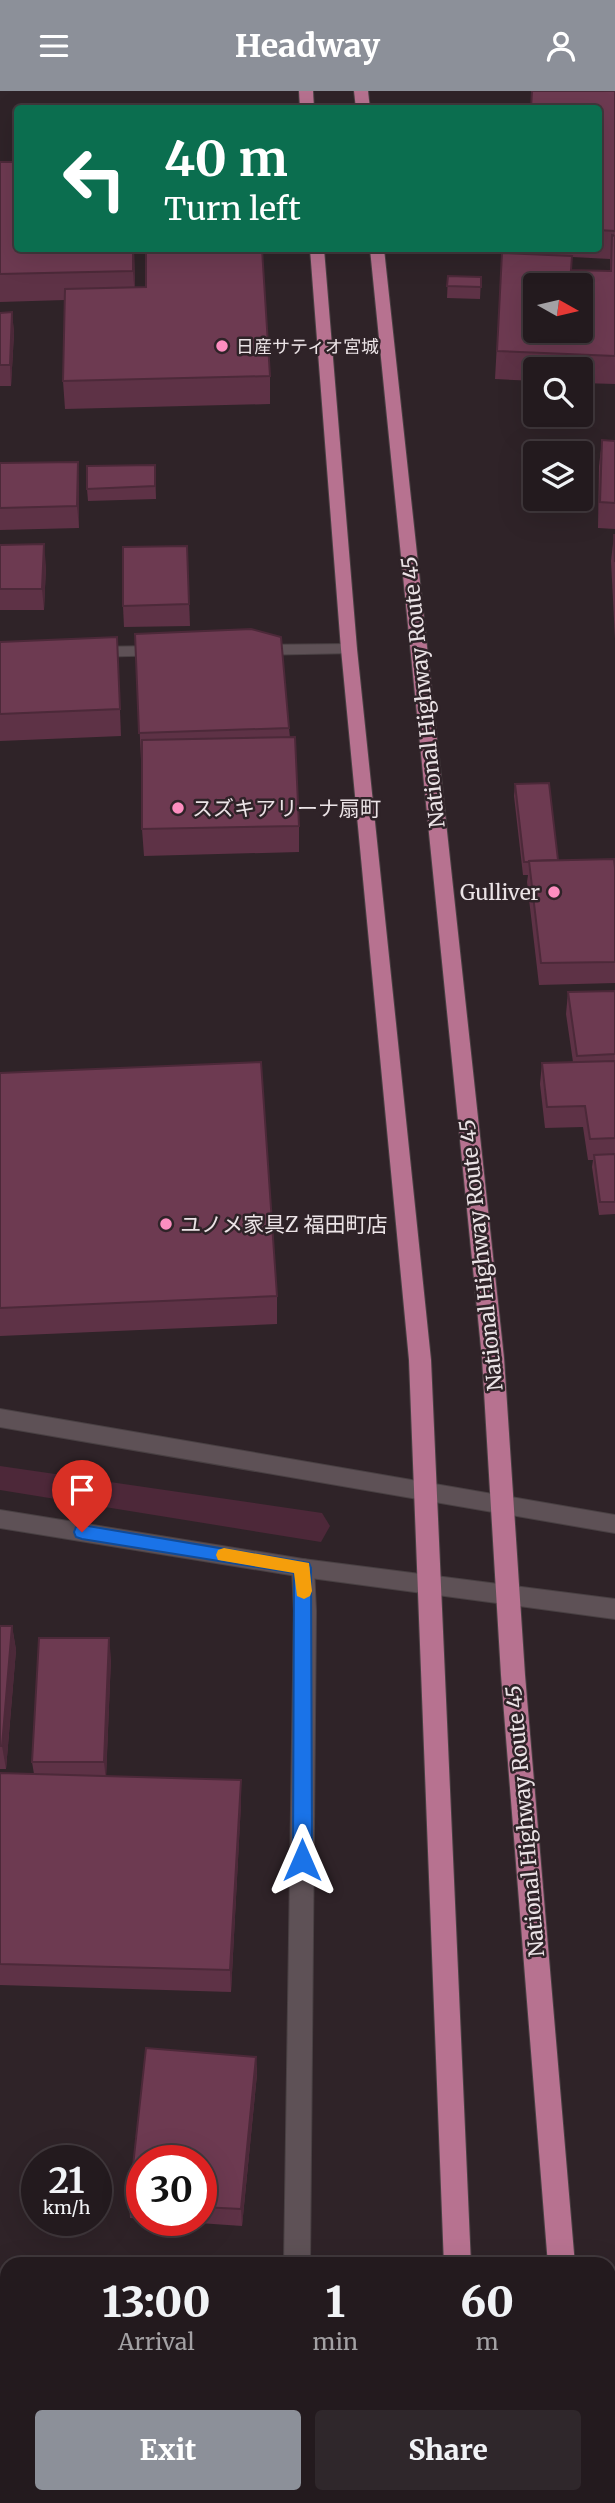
<!DOCTYPE html>
<html lang="en">
<head>
<meta charset="utf-8">
<style>
	body { margin:0; font-family:Merriweather,"Noto Sans JP",serif; background:#2f272b; color:#f1f3f6; height:100vh; display:flex; flex-direction:column; font-size:26px; white-space:nowrap }
	* { box-sizing:border-box; margin:0 }
	p { font-size:23px; color:#a3a1a4 }
	.icon { flex:none; width:38px; height:38px; fill:none; stroke:currentColor; stroke-width:2; stroke-linecap:round; stroke-linejoin:round }
	.map { position:relative; flex:1; overflow:hidden }
	.panel { position:absolute; left:0px; top:2166px; width:616px; height:247px; display:flex; flex-direction:column; background:#231a1e; border-radius:21px 21px 0 0; box-shadow:0 7px 28px #0002,0 0 0 2px #40383c }
	.panel>* { flex:none }
	.guide { position:absolute; left:14px; top:14px; width:588px; height:147px; border-radius:7px; box-shadow:0 7px 28px #0002,0 0 0 2px #40383c; background:#0b6e4f; color:#fff; overflow:hidden }
	.needle { width:46px; rotate:98deg }
	.buttons { position:absolute; left:523px; top:182px; display:grid; gap:14px }
	.buttons a { display:grid; place-items:center; width:70px; height:70px; border-radius:7px; background:#231a1e; box-shadow:0 7px 28px #0002,0 0 0 2px #40383c; font-size:35px }
	.speed { position:absolute; left:21px; top:2054px; display:flex; gap:14px; font-size:35px; font-weight:700; text-align:center }
	.speed>* { display:grid; place-content:center; width:91px; height:91px; border-radius:50%; background:#231a1e; box-shadow:0 7px 28px #0002,0 0 0 2px #40383c; line-height:1 }
	.speed small { font-size:18px; font-weight:400 }
	.speed .limit { border:10px solid #d22; background:#fff; color:#111 }
	.pin { position:absolute; display:grid; place-items:center; width:60px; height:60px; color:#fff; margin:-72px -30px; border-radius:50% 50% 50% 0; rotate:-45deg; box-shadow:0 0 7px #0007 }
	.pin .icon { rotate:45deg }
	.me { position:absolute; width:77px; margin:-38px; rotate:0deg; stroke-linejoin:round; filter:drop-shadow(0 0 5px #0008) }
	.turn { display:flex; align-items:center; gap:24px; height:147px; padding:0 35px; font-size:32px }
	.turn .icon { width:91px; height:91px; stroke-width:2.5 }
	.turn b { display:block; font-size:49px; line-height:60px }
	.eta { display:flex; justify-content:space-evenly; align-items:center; height:119px; text-align:center }
	.eta b { font-size:42px; font-weight:800; line-height:49px }
	.button { display:flex; gap:14px; margin-top:auto; padding:14px 35px }
	.button a { flex:1; height:80px; border-radius:7px; background:#8c9099; color:#fff; font-size:28px; font-weight:800; line-height:80px; text-align:center }
	.button a+a { background:#2f272b; color:#f1f3f6 }
	header { display:flex; justify-content:space-between; align-items:center; height:91px; padding:0 35px; background:#8c9099; color:#fff; font-size:32px; font-weight:800 }
	.map>svg:first-child { display:block }
	.green { fill:#4d2839 }
	.lines { fill:none; stroke-linecap:round; stroke-linejoin:round }
	.minor-casing { stroke:#494043; stroke-width:2 }
	.tertiary-casing { stroke:#494043; stroke-width:2 }
	.trunk-casing { stroke:#494043; stroke-width:2 }
	.minor { fill:#5e5156; fill-rule:evenodd }
	.tertiary { fill:#5e5156; fill-rule:evenodd }
	.trunk { fill:#b77290; fill-rule:evenodd }
	.wall { fill:#5e3246; fill-rule:evenodd }
	.shaded-wall { fill:#4c2939 }
	.building { fill:#6d3a51; stroke:#4c2939; stroke-width:2; fill-rule:evenodd }
	.route { fill:#1a73e8; stroke:#114b97; stroke-width:2 }
	.slow { fill:#f59e0b }
	.poi-dot { fill:#fd8ec0; stroke:#2f2328; stroke-width:2.5 }
	.labels { text-anchor:middle; dominant-baseline:central; stroke-width:5; stroke-linejoin:round; paint-order:stroke }
	.far-poi-label { font-size:18px; fill:#ebe3e6; stroke:#2f2328; text-anchor:start }
	.street-label { font-size:21px; fill:#ebe3e6; stroke:#2f2328 }
	.poi-label { font-size:21px; fill:#ebe3e6; stroke:#2f2328; text-anchor:start }
</style>
</head>
<body>
<header><svg class="icon" aria-label="menu" viewBox="0 0 24 24"><path d="M4 6h16M4 12h16M4 18h16"/></svg>Headway<svg class="icon" aria-label="person" viewBox="0 0 24 24"><circle cx="12" cy="8" r="4"/><path d="M4 21q1-7 8-7t8 7"/></svg></header>
<div class="map">
<svg width="615" height="2412" viewBox="0 0 615 2412">
	<rect width="100%" height="100%" fill="#2f2328"/>
	<polygon class="green" points="0,1375 322,1422 330,1435 321,1451 0,1399"/>
	<g class="lines">
		<g class="minor-casing">
			<g id="minor">
				<polygon points="349,553 355,554 357,558 355,562 254,564 245,559 254,554"/>
				<polygon points="162,555 171,560 168,564 90,566 81,561 90,556"/>
				<polygon points="303,1468 311,1470 314,1477 316,1520 310,2174 284,2174 294,1520 292,1477 295,1470"/>
				<rect x="279" y="2406" width="28" height="6"/>
			</g>
		</g>
		<g class="tertiary-casing">
			<g id="tertiary">
				<polygon points="0,1318 615,1424 615,1442 0,1336"/>
				<polygon points="0,1419 303,1468 615,1508 615,1528 303,1486 0,1437"/>
			</g>
		</g>
		<g class="trunk-casing">
			<g id="trunk">
				<polygon points="299,0 313,0 314,18 300,18"/>
				<polygon points="354,0 368,0 370,18 356,18"/>
				<polygon points="310,158 324,158 357,558 431,1269 471,2174 444,2174 409,1269 341,558"/>
				<polygon points="370,158 384,158 504,1267 525,1584 575,2174 548,2174 501,1584 482,1267"/>
				<polygon points="466,2406 494,2406 495,2412 467,2412"/>
				<polygon points="575,2406 603,2406 604,2412 576,2412"/>
			</g>
		</g>
		<use href="#minor" class="minor"/>
		<use href="#tertiary" class="tertiary"/>
		<use href="#trunk" class="trunk"/>
	</g>
	<g class="wall">
		<path d="M 615,0 L 615,293 L 581,292 L 581,278 L 536,278 L 536,290 L 495,288 L 502,162 L 520,163 L 521,158 L 598,158 L 598,18 ZM 572,166 L 610,168 L 610,180 L 571,179 Z"/>
		<polygon points="0,71 134,158 135,196 270,285 270,313 65,318 63,290 65,209 0,211"/>
		<polygon points="448,185 481,186 480,208 447,207"/>
		<polygon points="12,221 14,242 11,295 0,295 0,222"/>
		<polygon points="602,349 615,350 615,438 598,437 599,375"/>
		<polygon points="0,372 79,392 79,437 0,439"/>
		<polygon points="155,374 156,408 88,410 87,398"/>
		<polygon points="614,444 615,444 615,548 611,470"/>
		<polygon points="0,454 46,475 44,519 0,519"/>
		<polygon points="187,455 190,535 124,536 123,515"/>
		<polygon points="135,543 289,637 299,735 299,761 144,765 142,738 142,669 141,669"/>
		<polygon points="117,546 121,645 0,650 0,551"/>
		<polygon points="515,693 558,769 615,777 615,892 539,894 527,791 528,784 523,784 514,705"/>
		<polygon points="615,900 615,1123 599,1124 592,1076 593,1069 588,1069 583,1036 545,1037 540,993 542,972 573,971 566,923 568,901"/>
		<polygon points="0,982 277,1205 277,1233 0,1245"/>
		<polygon points="0,1535 12,1535 16,1559 6,1678 0,1678"/>
		<polygon points="111,1567 106,1685 241,1689 241,1712 231,1901 0,1894 0,1682 34,1683 32,1671"/>
		<polygon points="146,1957 256,1966 257,1983 242,2135 170,2130 201,2130 201,2070 142,2070 142,2128 130,2127 129,2111"/>
		<polygon points="7,2245 7,2386 0,2386 0,2246"/>
	</g>
	<g class="shaded-wall">
		<polygon points="133,158 134,158 135,208 133,180"/>
		<polygon points="12,221 14,242 11,295 10,274"/>
		<polygon points="78,371 79,392 79,437 77,415"/>
		<polygon points="44,453 46,475 44,519 42,498"/>
		<polygon points="12,1535 16,1559 6,1678 2,1655"/>
		<polygon points="109,1547 111,1567 106,1690 104,1671"/>
		<polygon points="241,1689 241,1712 231,1901 230,1879"/>
		<polygon points="256,1966 257,1983 242,2135 241,2118"/>
	</g>
	<g class="building">
		<polygon points="532,0 615,0 615,140 598,139 598,18 531,18"/>
		<polygon points="0,71 18,71 18,158 133,158 133,180 0,183"/>
		<path d="M 612,144 L 615,145 L 615,265 L 497,260 L 502,162 L 572,165 L 571,179 L 611,180 ZM 536,194 L 581,194 L 581,240 L 536,240 Z"/>
		<polygon points="146,158 262,158 270,285 63,290 65,198 146,196"/>
		<polygon points="448,185 481,186 481,196 447,195"/>
		<polygon points="12,221 10,274 0,274 0,222"/>
		<polygon points="602,349 615,350 615,412 600,411"/>
		<polygon points="78,371 77,415 0,417 0,372"/>
		<polygon points="155,374 155,395 87,398 87,375"/>
		<polygon points="614,444 615,444 615,471"/>
		<polygon points="44,453 42,498 0,498 0,454"/>
		<polygon points="187,455 189,513 123,515 123,456"/>
		<polygon points="251,538 281,546 289,637 139,642 135,543"/>
		<polygon points="117,546 120,618 0,623 0,551"/>
		<polygon points="295,646 299,735 142,738 142,649"/>
		<polygon points="549,692 558,769 529,770 529,771 524,771 515,693"/>
		<polygon points="614,768 615,777 615,871 541,872 529,770"/>
		<polygon points="615,900 615,963 577,965 568,901"/>
		<polygon points="615,970 615,1047 590,1048 585,1015 547,1016 542,972"/>
		<polygon points="261,971 277,1205 0,1217 0,982"/>
		<polygon points="615,1063 615,1111 600,1111 594,1064"/>
		<polygon points="0,1535 12,1535 2,1655 0,1655"/>
		<polygon points="39,1547 109,1547 104,1671 32,1671"/>
		<polygon points="0,1682 241,1689 230,1879 0,1873"/>
		<polygon points="146,1957 256,1966 241,2118 201,2116 201,2070 142,2070 142,2112 129,2111"/>
		<polygon points="7,2245 7,2368 0,2368 0,2246"/>
	</g>
	<polygon class="route" points="82,1434 309,1472 311,1477 312,1769 309,1774 302,1777 296,1774 293,1769 294,1482 82,1448 76,1446 74,1441 76,1436"/>
	<polygon class="slow" points="224,1457 309,1472 312,1500 310,1505 304,1508 297,1505 294,1482 218,1469 216,1464 218,1459"/>
	<g class="poi-dot">
		<circle cx="222" cy="255" r="7"/>
		<circle cx="178" cy="717" r="7"/>
		<circle cx="554" cy="801" r="7"/>
		<circle cx="166" cy="1133" r="7"/>
	</g>
	<g class="labels">
		<g class="far-poi-label">
			<text x="236" y="255">日産サティオ宮城</text>
		</g>
		<g class="street-label">
			<text transform="translate(423 601) rotate(-96)">National Highway Route 45</text>
			<text transform="translate(481 1164) rotate(-96)">National Highway Route 45</text>
			<text transform="translate(525 1730) rotate(-95)">National Highway Route 45</text>
		</g>
		<g class="poi-label">
			<text x="192" y="717">スズキアリーナ扇町</text>
			<text x="540" y="801" text-anchor="end">Gulliver</text>
			<text x="180" y="1133">ユノメ家具Z 福田町店</text>
		</g>
	</g>
</svg>
<div class="buttons">
<a><svg class="needle" viewBox="-14 -14 28 28"><path d="M0-13l5 13h-10z" fill="#e53935"/><path d="M0 13l5-13h-10z" fill="#a3a1a4"/></svg></a>
<a><svg class="icon" aria-label="search" viewBox="0 0 24 24"><circle cx="10" cy="10" r="6"/><path d="M15 15l6 6"/></svg></a>
<a><svg class="icon" aria-label="layers" viewBox="0 0 24 24"><path d="M12 4l9 5-9 5-9-5zM3 14l9 5 9-5"/></svg></a>
</div>
<div class="speed"><div>21<small>km/h</small></div><div class="limit">30</div></div>
<div class="pin" style="left:82px;top:1441px;background:#d93025"><svg class="icon" aria-label="arrive" viewBox="0 0 24 24"><path d="M6 21V4h12l-3 4 3 4H6"/></svg></div>
<svg class="me" style="left:302px;top:1769px" viewBox="-20 -20 40 40"><path d="M0-17L14 15 0 8-14 15z" fill="#1a73e8" stroke="#fff" stroke-width="4"/></svg>
<div class="guide">
<div class="turn"><svg class="icon" aria-label="left" viewBox="0 0 24 24"><path d="M17 20v-9H6M10 6l-5 5 5 5"/></svg><div><b>40 m</b>Turn left</div></div>
</div>
<section class="panel">
<div class="eta">
<div><b>13:00</b><p>Arrival</p></div>
<div><b>1</b><p>min</p></div>
<div><b>60</b><p>m</p></div>
</div>
<div class="button"><a>Exit</a><a>Share</a></div>
</section>
</div>
</body>
</html>
